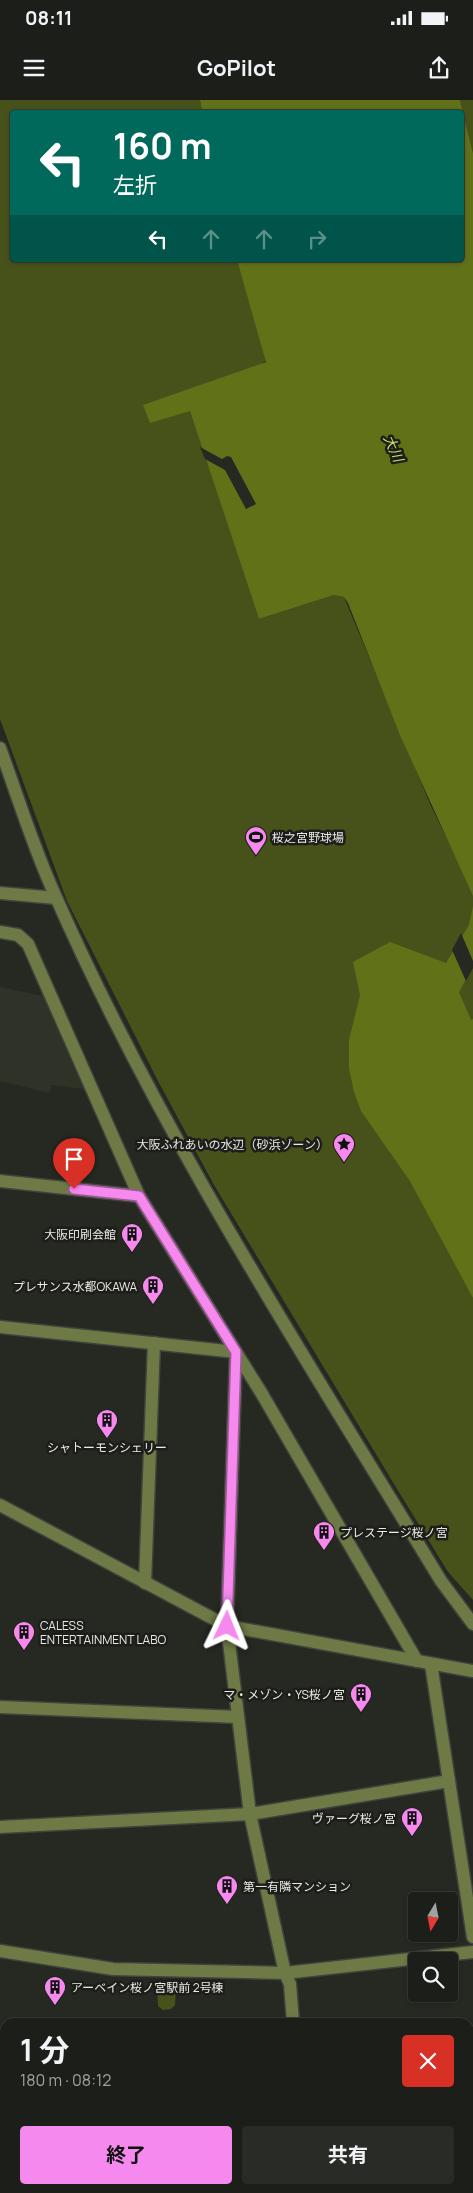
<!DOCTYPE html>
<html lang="ja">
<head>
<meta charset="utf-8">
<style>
	body { margin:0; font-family:Manrope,"Noto Sans JP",sans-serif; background:#292b27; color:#f1f3f6; height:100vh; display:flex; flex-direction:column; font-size:19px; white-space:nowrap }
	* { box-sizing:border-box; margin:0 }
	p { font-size:16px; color:#a0a2a2 }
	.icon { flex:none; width:28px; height:28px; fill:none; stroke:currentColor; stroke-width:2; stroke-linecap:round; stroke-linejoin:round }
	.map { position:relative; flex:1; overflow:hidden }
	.details { position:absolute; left:0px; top:1918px; width:474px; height:176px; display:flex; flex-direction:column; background:#1c1e1a; border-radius:15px 15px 0 0; box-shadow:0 1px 4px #0004,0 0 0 1px #3a3c39 }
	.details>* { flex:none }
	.top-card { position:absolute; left:10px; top:10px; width:454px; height:152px; border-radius:5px; box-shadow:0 1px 4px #0004,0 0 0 1px #3a3c39; background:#00695c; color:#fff; overflow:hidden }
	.needle { width:32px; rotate:190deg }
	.controls { position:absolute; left:408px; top:1792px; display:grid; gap:10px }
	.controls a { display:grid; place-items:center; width:50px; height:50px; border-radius:5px; background:#1c1e1a; box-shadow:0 1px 4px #0004,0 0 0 1px #3a3c39; font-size:25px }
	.pin { position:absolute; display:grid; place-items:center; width:42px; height:42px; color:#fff; margin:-51px -21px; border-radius:50% 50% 50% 0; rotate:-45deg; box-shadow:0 0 5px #0007 }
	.pin .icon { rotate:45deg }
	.me { position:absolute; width:55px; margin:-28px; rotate:2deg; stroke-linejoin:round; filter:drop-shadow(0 0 4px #0008) }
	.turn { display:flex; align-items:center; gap:18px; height:105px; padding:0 20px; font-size:22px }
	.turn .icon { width:65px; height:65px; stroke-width:2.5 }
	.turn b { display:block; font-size:35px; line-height:42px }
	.lanes { display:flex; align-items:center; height:48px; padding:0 20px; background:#0003; justify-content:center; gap:25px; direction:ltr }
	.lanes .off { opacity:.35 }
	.round { display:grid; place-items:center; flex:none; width:52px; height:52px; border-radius:5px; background:#292b27 }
	.summary { display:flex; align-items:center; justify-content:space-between; height:85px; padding:0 20px }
	h1 { font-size:30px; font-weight:700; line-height:38px }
	.action { display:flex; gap:10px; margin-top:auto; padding:10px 20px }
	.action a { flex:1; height:58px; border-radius:5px; background:#f589ee; color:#111; font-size:20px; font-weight:700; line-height:58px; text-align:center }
	.action a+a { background:#292b27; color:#f1f3f6 }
	.status { display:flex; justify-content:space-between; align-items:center; height:35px; padding:0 25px; background:#1c1e1a; direction:ltr }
	.status svg { height:14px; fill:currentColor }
	header { display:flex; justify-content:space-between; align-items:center; height:65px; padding:0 20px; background:#1c1e1a; font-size:22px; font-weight:700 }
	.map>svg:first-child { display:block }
	.built { fill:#2f3226 }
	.green { fill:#47521b }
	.water { fill:#617118 }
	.pier { fill:#262822 }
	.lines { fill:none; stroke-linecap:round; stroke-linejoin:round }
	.minor-casing { stroke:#41433d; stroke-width:15 }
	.minor { stroke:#6e7a45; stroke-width:12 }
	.rail { stroke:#a1a29d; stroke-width:4 }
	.route-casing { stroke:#9f599b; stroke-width:12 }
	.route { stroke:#f589ee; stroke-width:9 }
	.labels { text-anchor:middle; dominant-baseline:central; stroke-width:5; stroke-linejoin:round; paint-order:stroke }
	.poi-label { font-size:12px; fill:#e9eae6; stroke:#1d1e19; text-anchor:start }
	.water-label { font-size:14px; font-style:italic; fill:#c6de6d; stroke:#1d1e19 }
</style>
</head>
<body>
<div class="status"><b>08:11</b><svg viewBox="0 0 49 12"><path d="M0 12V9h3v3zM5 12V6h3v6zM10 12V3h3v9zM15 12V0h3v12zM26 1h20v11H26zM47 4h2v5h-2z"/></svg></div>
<header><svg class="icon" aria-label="menu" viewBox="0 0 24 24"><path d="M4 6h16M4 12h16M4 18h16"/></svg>GoPilot<svg class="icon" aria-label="share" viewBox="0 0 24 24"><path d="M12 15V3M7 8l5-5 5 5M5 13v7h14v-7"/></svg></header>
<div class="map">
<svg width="473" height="2093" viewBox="0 0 473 2093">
	<rect width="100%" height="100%" fill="#262822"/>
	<g class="built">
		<polygon points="0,887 43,896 84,989 51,985 50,993 0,981"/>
		<polygon points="473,1926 473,1988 469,1989 469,1927"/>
	</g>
	<g class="green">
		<polygon points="0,0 200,0 202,12 12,12 12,160 237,160 267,260 190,310 259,519 334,495 344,497 431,706 473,792 473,1500 448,1472 397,1389 214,1085 158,981 67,801 0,619"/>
		<polygon points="460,0 473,0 473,53"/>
		<polygon points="157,1886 176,1886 175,1905 171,1909 163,1910 158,1906"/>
	</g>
	<g class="water">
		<polygon points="200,0 460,0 473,53 473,796 400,635 348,503 344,497 334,495 259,519 190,311 150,323 143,305 266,262 237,160 461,160 461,12 202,12"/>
		<polygon points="473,806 473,866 459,892 471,920 473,919 473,1198 410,1081 361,1011 354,992 349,968 349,940 360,895 353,862 390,842 446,863 469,825"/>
	</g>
	<g class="pier">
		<polygon points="200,347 222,359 227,356 231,357 256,404 246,409 225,370 205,359"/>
		<polygon points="461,833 473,861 473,868 466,881 452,850"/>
	</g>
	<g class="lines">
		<g class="minor-casing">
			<g id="minor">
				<path d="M 0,648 C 18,697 33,747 55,795 C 161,1036 305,1257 441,1481 L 473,1524"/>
				<polyline points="0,793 56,798"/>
				<polyline points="0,832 18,835 28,844 139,1096 262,1294 417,1561"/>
				<polyline points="0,1081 139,1096"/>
				<polyline points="0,1227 236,1252 227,1526 250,1714 285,1873 290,1884 293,1922"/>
				<polyline points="0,1405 227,1526 473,1571"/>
				<polyline points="145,1483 154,1243"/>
				<polyline points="431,1564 473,1837"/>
				<polyline points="0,1607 238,1617"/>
				<polyline points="0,1727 250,1714 449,1681"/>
				<polyline points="0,1851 113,1869 285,1873 473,1852"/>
				<polyline points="469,1999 473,1998"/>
				<polyline points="0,2000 5,2002"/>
				<polyline points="0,2078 5,2078"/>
				<polyline points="388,2089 388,2093"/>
				<polyline points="70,2093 70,2089"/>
			</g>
		</g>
		<use href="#minor" class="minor"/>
		<g class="rail">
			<polyline points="469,1960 473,1959"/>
			<polyline points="0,1961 5,1962"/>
			<polyline points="469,1971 473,1970"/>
			<polyline points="0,1972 5,1973"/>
		</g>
	</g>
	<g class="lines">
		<g class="route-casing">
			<polyline id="route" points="74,1089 139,1096 236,1252 227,1526"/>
		</g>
		<use href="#route" class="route"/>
	</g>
	<defs>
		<g id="stadium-pin" transform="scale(1.125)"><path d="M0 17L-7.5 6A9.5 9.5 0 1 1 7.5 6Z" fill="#f589ee" stroke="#1d1e19"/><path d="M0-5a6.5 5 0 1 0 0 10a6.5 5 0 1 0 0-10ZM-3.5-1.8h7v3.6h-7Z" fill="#111"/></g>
		<g id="sight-pin" transform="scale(1.125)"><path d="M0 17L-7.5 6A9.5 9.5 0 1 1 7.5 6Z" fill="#f589ee" stroke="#1d1e19"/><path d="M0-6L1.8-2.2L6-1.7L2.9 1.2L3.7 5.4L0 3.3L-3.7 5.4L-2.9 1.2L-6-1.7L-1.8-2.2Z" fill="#111"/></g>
		<g id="building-pin" transform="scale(1.125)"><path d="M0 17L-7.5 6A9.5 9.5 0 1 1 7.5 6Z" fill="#f589ee" stroke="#1d1e19"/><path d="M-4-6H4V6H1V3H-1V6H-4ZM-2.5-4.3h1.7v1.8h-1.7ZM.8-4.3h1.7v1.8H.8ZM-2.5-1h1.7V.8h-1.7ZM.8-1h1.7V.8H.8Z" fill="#111"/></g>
	</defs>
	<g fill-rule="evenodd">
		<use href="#stadium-pin" x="256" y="737"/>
		<use href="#sight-pin" x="344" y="1044"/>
		<use href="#building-pin" x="132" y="1134"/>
		<use href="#building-pin" x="153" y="1186"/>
		<use href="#building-pin" x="107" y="1320"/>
		<use href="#building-pin" x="324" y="1432"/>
		<use href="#building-pin" x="24" y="1532"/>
		<use href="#building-pin" x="361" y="1594"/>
		<use href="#building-pin" x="412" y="1718"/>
		<use href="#building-pin" x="227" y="1786"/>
		<use href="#building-pin" x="55" y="1887"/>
	</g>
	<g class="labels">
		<g class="poi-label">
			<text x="272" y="737">桜之宮野球場</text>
			<text x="328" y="1044" text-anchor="end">大阪ふれあいの水辺（砂浜ゾーン）</text>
			<text x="116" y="1134" text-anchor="end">大阪印刷会館</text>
			<text x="137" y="1186" text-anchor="end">プレサンス水都OKAWA</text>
			<text x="107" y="1347" text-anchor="middle">シャトーモンシェリー</text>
			<text x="340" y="1432">プレステージ桜ノ宮</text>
			<text x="40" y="1525">CALESS<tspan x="40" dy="14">ENTERTAINMENT LABO</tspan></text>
			<text x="345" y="1594" text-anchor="end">マ・メゾン・YS桜ノ宮</text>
			<text x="396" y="1718" text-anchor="end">ヴァーグ桜ノ宮</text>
			<text x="243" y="1786">第一有隣マンション</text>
			<text x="71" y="1887">アーベイン桜ノ宮駅前 2号棟</text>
		</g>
		<g class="water-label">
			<text transform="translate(394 348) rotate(66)">大川</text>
		</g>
	</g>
</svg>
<div class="controls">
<a><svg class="needle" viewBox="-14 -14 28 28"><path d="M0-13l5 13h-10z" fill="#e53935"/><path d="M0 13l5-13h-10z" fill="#a0a2a2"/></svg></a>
<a><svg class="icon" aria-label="search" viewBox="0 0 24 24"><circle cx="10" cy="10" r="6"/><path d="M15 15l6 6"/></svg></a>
</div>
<div class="pin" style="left:74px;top:1089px;background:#d93025"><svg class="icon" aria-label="arrive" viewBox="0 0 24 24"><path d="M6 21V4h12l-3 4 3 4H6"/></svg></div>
<svg class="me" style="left:227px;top:1526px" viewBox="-20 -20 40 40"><path d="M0-17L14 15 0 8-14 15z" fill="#f589ee" stroke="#fff" stroke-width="4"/></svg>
<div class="top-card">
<div class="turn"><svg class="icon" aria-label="left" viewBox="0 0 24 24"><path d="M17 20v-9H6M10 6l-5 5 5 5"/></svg><div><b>160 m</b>左折</div></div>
<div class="lanes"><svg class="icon" aria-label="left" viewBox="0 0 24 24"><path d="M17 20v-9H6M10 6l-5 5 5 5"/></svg><svg class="icon off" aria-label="ahead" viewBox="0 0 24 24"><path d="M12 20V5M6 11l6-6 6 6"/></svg><svg class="icon off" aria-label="ahead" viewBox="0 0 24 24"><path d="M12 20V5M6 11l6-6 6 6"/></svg><svg class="icon off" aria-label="right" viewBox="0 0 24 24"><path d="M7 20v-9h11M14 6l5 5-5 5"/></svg></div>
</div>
<section class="details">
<div class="summary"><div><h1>1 分</h1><p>180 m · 08:12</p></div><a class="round" style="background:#d93025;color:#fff"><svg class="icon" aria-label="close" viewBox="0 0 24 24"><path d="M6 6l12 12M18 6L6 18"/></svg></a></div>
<div class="action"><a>終了</a><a>共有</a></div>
</section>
</div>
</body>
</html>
